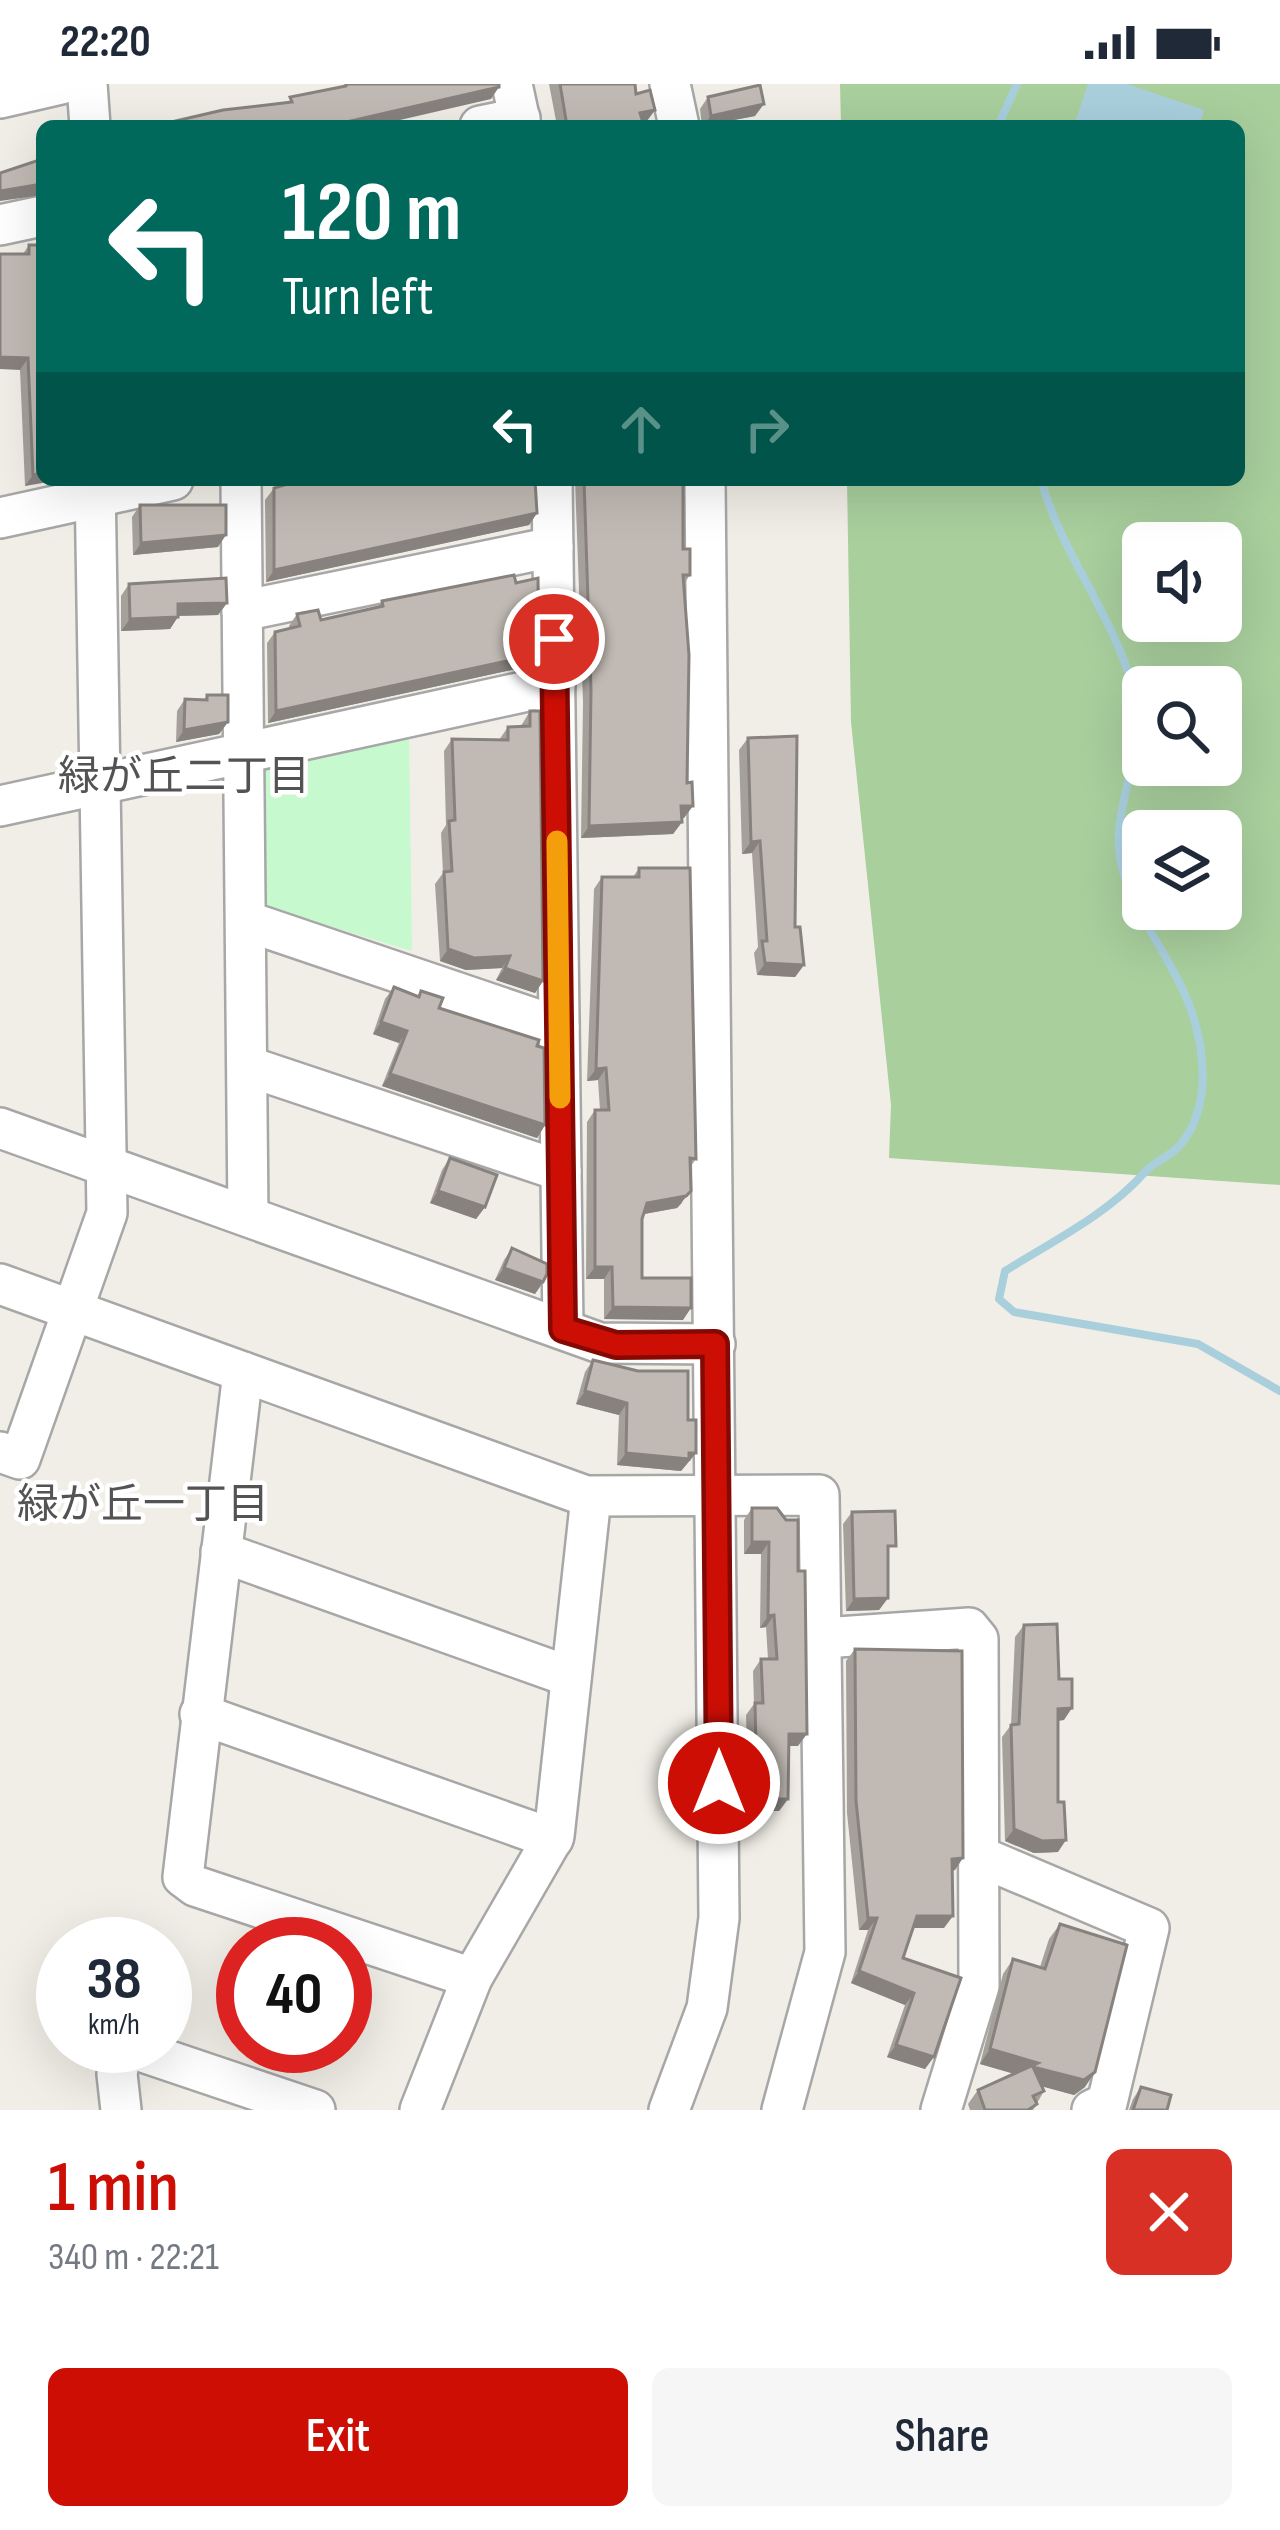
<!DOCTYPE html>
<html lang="en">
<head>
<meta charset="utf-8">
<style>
	body { margin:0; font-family:"Sofia Sans Condensed","Noto Sans JP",sans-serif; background:#f6f6f7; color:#1f2937; height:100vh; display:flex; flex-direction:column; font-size:45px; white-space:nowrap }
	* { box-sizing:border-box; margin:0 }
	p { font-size:39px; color:#747a83 }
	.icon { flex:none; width:66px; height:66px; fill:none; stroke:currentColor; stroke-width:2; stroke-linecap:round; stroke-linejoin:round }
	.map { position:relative; height:2026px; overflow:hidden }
	.drawer { display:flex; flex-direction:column; background:#fff; flex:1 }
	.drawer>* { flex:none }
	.banner { position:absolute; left:36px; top:36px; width:1209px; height:366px; border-radius:18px; box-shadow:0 12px 48px #0002; background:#00695c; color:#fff; overflow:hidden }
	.fabs { position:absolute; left:1122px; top:438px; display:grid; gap:24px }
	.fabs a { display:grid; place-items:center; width:120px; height:120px; border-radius:18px; background:#fff; box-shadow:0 12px 48px #0002; font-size:60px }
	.speed { position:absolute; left:36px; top:1833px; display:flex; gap:24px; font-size:60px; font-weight:700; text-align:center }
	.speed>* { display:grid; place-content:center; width:156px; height:156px; border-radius:50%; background:#fff; box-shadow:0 12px 48px #0002; line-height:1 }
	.speed small { font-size:30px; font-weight:400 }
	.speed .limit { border:18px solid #d22; background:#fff; color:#111 }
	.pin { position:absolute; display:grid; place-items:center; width:102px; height:102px; color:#fff; margin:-51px; border:6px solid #fff; border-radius:50%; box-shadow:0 3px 12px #0007 }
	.me { position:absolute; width:132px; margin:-66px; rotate:0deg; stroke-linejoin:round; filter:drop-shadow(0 0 9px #0008) }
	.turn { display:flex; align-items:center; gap:42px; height:252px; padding:0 48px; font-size:54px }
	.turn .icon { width:156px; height:156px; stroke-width:2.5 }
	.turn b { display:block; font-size:84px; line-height:102px }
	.lanes { display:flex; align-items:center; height:114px; padding:0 48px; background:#0003; justify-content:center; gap:60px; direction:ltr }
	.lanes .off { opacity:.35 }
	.round { display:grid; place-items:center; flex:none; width:126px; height:126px; border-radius:18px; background:#f6f6f7 }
	.headline { display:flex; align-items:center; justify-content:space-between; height:204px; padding:0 48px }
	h1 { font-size:72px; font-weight:600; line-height:90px; color:#cc0e05 }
	.button { display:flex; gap:24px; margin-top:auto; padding:24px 48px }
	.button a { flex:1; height:138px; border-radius:18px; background:#cc0e05; color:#fff; font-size:48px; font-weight:600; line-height:138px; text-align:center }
	.button a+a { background:#f6f6f7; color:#1f2937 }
	.status { display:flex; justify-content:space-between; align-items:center; height:84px; padding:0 60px; background:#fff; direction:ltr }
	.status svg { height:33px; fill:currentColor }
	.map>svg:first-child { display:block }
	.forest { fill:#a9cf9d; fill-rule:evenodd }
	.park { fill:#c6f9cd }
	.water { fill:#a9cfdd }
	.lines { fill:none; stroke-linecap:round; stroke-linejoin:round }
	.stream { stroke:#a9cfdd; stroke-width:8 }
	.minor-casing { stroke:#a7a7a7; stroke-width:44 }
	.minor { stroke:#fff; stroke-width:39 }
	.wall { fill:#a6a09b }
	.shaded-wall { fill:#87827e }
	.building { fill:#c1bab4; stroke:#87827e; stroke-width:3 }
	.route-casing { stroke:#850903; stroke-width:30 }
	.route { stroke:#cc0e05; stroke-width:21 }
	.slow { stroke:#f59e0b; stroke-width:21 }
	.labels { text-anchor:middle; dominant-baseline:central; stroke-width:9; stroke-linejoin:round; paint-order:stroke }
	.neighbourhood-label { font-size:42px; fill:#535353; stroke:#fff }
</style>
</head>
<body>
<div class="status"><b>22:20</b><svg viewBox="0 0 49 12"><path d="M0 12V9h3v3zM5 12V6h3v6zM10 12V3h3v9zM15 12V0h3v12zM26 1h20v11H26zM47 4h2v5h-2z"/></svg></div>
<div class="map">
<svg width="1280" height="2026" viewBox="0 0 1280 2026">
	<rect width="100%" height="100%" fill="#f1eee7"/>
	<path class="forest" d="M 840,0 L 1280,0 L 1280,1101 L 889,1074 L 891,1021 L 851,638 L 847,396 L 1239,396 L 1239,42 L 841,42 ZM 1143,459 L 1221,459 L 1221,537 L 1143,537 ZM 1143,603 L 1221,603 L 1221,681 L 1143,681 ZM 1143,747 L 1221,747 L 1221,825 L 1143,825 Z"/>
	<polygon class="park" points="409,651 412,867 256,820 252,681"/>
	<polygon class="water" points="1088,0 1127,0 1204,26 1199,42 1074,42"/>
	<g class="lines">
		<g class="stream">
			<polyline points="998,42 1017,0"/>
			<path d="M 1041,396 C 1062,472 1117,535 1135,612 C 1149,673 1104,729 1124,791 C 1140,839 1176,881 1192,929 C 1206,971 1210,1024 1181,1060 C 1172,1072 1155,1077 1145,1088 C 1108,1130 1053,1157 1005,1187 L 999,1215 L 1014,1228 L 1198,1260 L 1280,1307"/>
		</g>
		<g class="minor-casing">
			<g id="minor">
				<polyline points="87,0 90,42"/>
				<polyline points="512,0 521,42"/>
				<polyline points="670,0 679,42"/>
				<polyline points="0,14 61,0"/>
				<polyline points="480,42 520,34"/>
				<polyline points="0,141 42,132"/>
				<polyline points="241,396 248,1132"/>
				<polyline points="552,396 563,1245"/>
				<polyline points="0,434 173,396"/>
				<polyline points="242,527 553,463"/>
				<polyline points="0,722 555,601"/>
				<polyline points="246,837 559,943"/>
				<polyline points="247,982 561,1087"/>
				<polyline points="0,1044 600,1259 715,1260"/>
				<polyline points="0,1200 586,1412 819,1411 825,1868 782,2026"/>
				<polyline points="243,1288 183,1793 195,1802 472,1894"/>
				<polyline points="0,1368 20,1375 107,1129 95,396"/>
				<polyline points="221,1468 571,1593"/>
				<polyline points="823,1554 969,1544 978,1555 979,1902 941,2026"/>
				<polyline points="200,1630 553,1755"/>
				<polyline points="979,1772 1149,1844 1107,2019 1092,2026"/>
				<polyline points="125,1962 315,2026"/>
				<polyline points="121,2026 117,1990 122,1962"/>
				<polyline points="420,2026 472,1894 554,1752 591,1413"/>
				<polyline points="669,2026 707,1924 719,1834 705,396"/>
			</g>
		</g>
		<use href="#minor" class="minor"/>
	</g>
	<g class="wall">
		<polygon points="549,0 635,0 636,10 655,26 646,38 643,38 644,42 557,42"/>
		<polygon points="708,13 755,32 702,42 700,25"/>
		<polygon points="29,161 42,396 25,402 20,286 23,170"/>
		<polygon points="575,396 683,396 683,465 690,491 683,501 684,734 682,734 682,738 673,750 581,754 583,618"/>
		<polygon points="274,404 537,429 529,441 266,498 265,416"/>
		<polygon points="140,421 218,463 133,471 132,433"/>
		<polygon points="129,500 227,519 218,531 178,532 170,545 121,547 121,512"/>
		<polygon points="382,517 530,582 268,639 267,559 275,548 289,544 289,542 297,530 321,536 378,523"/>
		<polygon points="207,611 228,638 219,650 176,658 177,627 185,615 204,616"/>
		<polygon points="530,627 543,897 535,909 496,896 502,884 466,886 440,877 435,800 443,789 441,749 446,741 444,667 452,655 499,656 508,643 521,642"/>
		<polygon points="748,654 804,881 795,893 757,891 754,869 758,863 752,769 742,770 739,666"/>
		<polygon points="639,784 696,1075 690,1083 682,1119 677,1124 643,1130 642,1194 683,1236 604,1235 604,1195 586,1195 587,1038 595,1026 600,1026 598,996 587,997 594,805 602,793 633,793"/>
		<polygon points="394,903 418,912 421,907 439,924 537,962 545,1041 537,1054 382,1002 399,959 373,950 385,915"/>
		<polygon points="450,1074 485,1123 476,1135 430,1119 442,1086"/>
		<polygon points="512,1164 543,1198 535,1210 495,1196 504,1176"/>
		<polygon points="593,1276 688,1336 696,1369 681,1387 617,1381 619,1331 576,1320 585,1288"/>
		<polygon points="752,1424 777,1424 798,1662 789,1662 788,1715 779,1727 749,1727 746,1631 754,1620 753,1587 761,1575 768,1575 766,1543 760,1544 761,1470 744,1470 744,1436"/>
		<polygon points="852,1428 888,1474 888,1514 879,1526 846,1527 843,1440"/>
		<polygon points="1024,1541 1059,1595 1064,1636 1058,1637 1058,1768 1034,1769 1005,1757 1002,1653 1011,1641 1015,1553"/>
		<polygon points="855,1565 955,1786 952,1787 944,1844 913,1844 903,1874 961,1894 925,1985 887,1973 905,1921 851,1899 868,1846 859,1846 847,1729 846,1577"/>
		<polygon points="1060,1840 1085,2003 1074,2011 1042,2002 1044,2007 1033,2026 970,2026 968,2020 978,2006 1014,1990 980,1980 1003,1890 1013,1875 1040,1883 1049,1855"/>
		<polygon points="1141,2003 1167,2026 1129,2026 1133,2015"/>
	</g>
	<g class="shaded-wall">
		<polygon points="499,3 491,15 374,42 329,42"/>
		<polygon points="764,20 755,32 703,42 711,32"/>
		<polygon points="655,26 646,38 632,41 640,29"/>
		<polygon points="42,100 42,111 0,117 0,107 2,106"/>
		<polygon points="0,273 28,274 20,286 0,285"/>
		<polygon points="42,389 42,396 60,396 25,402 33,391"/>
		<polygon points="537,429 529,441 266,498 274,486"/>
		<polygon points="226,451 218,463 133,471 141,459"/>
		<polygon points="227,519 218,531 169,532 178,520"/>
		<polygon points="178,533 170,545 121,547 130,535"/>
		<polygon points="539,570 530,582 268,639 276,627"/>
		<polygon points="228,638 219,650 176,658 184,646"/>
		<polygon points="681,722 693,722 684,734 673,735"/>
		<polygon points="682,738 673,750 581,754 589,742"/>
		<polygon points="760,757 752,769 742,770 751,758"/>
		<polygon points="448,865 510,872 502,884 466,886 440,877"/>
		<polygon points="765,879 804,881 795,893 757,891"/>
		<polygon points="505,884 543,897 535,909 496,896"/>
		<polygon points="381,938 407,947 399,959 373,950"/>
		<polygon points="606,984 598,996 587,997 596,985"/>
		<polygon points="390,990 545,1041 537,1054 382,1002"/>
		<polygon points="438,1107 485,1123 476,1135 430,1119"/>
		<polygon points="691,1107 677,1124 639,1131 647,1119"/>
		<polygon points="595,1183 612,1183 604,1195 586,1195"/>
		<polygon points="504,1184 543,1198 535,1210 495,1196"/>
		<polygon points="613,1223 691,1224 683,1236 604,1235"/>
		<polygon points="585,1307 627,1319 619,1331 576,1320"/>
		<polygon points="626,1369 696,1369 681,1387 617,1381"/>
		<polygon points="752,1458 769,1458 761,1470 744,1470"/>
		<polygon points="888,1514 879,1526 846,1527 854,1515"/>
		<polygon points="774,1531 766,1543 760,1544 768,1532"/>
		<polygon points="1072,1624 1064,1636 1050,1637 1058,1625"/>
		<polygon points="789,1650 807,1650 798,1662 780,1662"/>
		<polygon points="757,1715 788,1715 779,1727 749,1727"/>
		<polygon points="1014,1745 1066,1756 1058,1768 1034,1769 1005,1757"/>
		<polygon points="963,1774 955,1786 943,1787 952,1775"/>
		<polygon points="917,1832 953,1832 944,1844 909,1844"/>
		<polygon points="868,1834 877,1834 868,1846 859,1846"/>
		<polygon points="859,1887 914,1909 905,1921 851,1899"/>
		<polygon points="896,1961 934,1973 925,1985 887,1973"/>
		<polygon points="990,1965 1095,1988 1085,2003 1074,2011 1022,1997 1026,1993 980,1980"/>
	</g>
	<g class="building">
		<polygon points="346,0 499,0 499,3 329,42 154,42 223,26 292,18 290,13 346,2"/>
		<polygon points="560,0 635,0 636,10 650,6 655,26 640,29 644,42 567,42"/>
		<polygon points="760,1 764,20 711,32 708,13"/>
		<polygon points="42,75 42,100 0,107 0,89"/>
		<polygon points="29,161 42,161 42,389 33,391 28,274 0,273 0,170 29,170"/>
		<polygon points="301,396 535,396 537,429 274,486 274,404"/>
		<polygon points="584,396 683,396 683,465 690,465 690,491 683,491 689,571 687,699 692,698 693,722 681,722 682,738 589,742 591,606"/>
		<polygon points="140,421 226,421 226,451 141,459"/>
		<polygon points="514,491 516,499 538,494 539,570 276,627 275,548 300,542 297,530 318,526 321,536 383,522 382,517"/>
		<polygon points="226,494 227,519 178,520 178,533 130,535 129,500"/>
		<polygon points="207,611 228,611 228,638 184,646 185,615 207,616"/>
		<polygon points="530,627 540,627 543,897 505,884 510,872 474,874 448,865 444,788 452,787 449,737 455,736 452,655 508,656 508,643 530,642"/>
		<polygon points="797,652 795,843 800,843 804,881 765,879 762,857 767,857 760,757 751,758 748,654"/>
		<polygon points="639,784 690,784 696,1075 690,1074 691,1107 686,1112 647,1119 642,1135 642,1194 691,1194 691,1224 613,1223 612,1183 595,1183 595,1026 609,1026 606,984 596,985 602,793 639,793"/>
		<polygon points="394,903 419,913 421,907 443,914 439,924 539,956 537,962 544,964 545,1041 390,990 407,947 381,938"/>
		<polygon points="450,1074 497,1091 485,1123 438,1107"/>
		<polygon points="512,1164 547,1180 547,1190 543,1198 504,1184"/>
		<polygon points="593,1276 638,1287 688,1287 688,1336 696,1336 696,1369 689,1369 689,1375 626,1369 627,1319 585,1307"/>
		<polygon points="752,1424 777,1424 786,1436 798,1436 798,1487 805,1487 807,1650 789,1650 788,1715 757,1715 755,1619 763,1619 761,1575 777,1575 774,1531 768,1532 769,1458 752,1458"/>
		<polygon points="895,1427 896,1462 888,1462 888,1514 854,1515 852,1428"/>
		<polygon points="1057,1540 1059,1595 1072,1595 1072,1624 1058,1625 1058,1718 1064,1718 1066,1756 1042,1757 1014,1745 1011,1641 1019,1640 1024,1541"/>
		<polygon points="855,1565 962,1567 963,1774 952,1775 953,1832 917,1832 903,1874 961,1894 934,1973 896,1961 914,1909 859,1887 877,1834 868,1834 856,1717"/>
		<polygon points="1060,1840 1127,1861 1095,1988 1084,1996 1033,1983 1044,2007 1033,2012 1037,2020 1028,2026 985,2026 978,2006 1038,1979 990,1965 1013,1875 1045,1885"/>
		<polygon points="1141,2003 1171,2011 1167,2026 1133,2026"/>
	</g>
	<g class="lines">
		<g class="route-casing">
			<polyline id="route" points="554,555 563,1245 616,1261 715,1260 719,1699"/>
		</g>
		<use href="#route" class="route"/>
		<polyline class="slow" points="557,757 560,1014"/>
	</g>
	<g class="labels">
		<g class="neighbourhood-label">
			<text x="184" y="693">緑が丘二丁目</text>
			<text x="143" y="1421">緑が丘一丁目</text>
		</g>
	</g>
</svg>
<div class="fabs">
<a><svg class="icon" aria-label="sound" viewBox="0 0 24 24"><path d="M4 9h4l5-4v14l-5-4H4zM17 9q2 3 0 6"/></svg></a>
<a><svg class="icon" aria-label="search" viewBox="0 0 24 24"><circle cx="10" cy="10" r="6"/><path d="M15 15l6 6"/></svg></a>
<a><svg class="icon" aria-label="layers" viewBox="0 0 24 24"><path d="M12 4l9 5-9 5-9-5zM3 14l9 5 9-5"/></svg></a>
</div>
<div class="speed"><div>38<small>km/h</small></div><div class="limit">40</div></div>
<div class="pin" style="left:554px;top:555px;background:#d93025"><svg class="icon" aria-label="arrive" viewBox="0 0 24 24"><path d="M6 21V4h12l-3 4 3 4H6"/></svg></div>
<svg class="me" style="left:719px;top:1699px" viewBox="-20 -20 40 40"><circle r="17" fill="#cc0e05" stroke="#fff" stroke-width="3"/><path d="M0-11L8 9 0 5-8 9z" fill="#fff"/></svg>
<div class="banner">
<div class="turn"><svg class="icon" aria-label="left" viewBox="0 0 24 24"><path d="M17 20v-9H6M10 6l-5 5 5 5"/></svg><div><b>120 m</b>Turn left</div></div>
<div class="lanes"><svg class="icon" aria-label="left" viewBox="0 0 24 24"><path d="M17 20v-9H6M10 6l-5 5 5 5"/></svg><svg class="icon off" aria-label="ahead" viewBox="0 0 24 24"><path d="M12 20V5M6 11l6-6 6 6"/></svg><svg class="icon off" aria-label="right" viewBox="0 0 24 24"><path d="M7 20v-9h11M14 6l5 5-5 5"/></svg></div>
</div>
</div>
<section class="drawer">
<div class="headline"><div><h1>1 min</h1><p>340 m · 22:21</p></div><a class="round" style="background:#d93025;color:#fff"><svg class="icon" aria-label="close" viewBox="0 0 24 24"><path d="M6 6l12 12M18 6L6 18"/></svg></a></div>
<div class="button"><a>Exit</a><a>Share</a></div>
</section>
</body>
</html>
